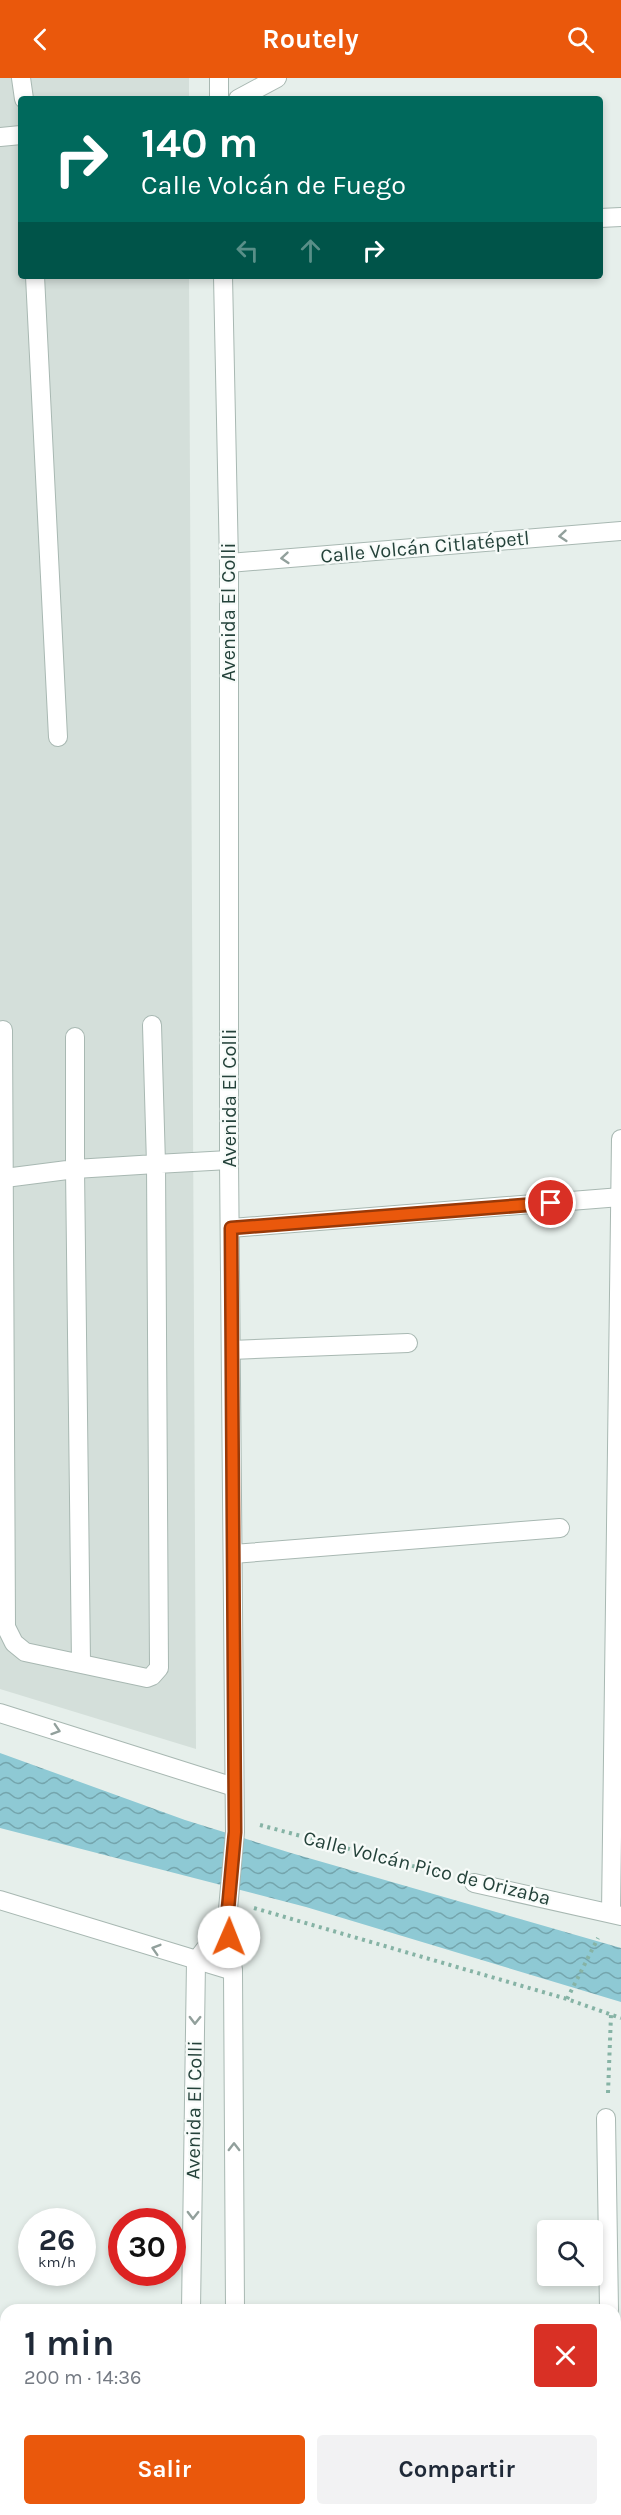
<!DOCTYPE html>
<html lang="es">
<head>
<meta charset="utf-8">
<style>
	body { margin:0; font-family:Karla,sans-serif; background:#f2f2f3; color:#1f2937; height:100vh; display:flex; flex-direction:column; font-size:22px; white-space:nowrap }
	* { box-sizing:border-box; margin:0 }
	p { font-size:20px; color:#747a83 }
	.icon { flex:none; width:33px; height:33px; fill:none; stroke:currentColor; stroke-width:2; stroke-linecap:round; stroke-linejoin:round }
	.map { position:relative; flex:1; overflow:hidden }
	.sheet { position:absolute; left:0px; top:2226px; width:621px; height:212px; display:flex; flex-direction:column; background:#fff; border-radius:18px 18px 0 0; box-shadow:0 3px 9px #0003 }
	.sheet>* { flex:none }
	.top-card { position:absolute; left:18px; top:18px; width:585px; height:183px; border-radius:6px; box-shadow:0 3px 9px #0003; background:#00695c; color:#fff; overflow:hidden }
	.fabs { position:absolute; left:537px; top:2142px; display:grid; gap:12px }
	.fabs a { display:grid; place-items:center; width:66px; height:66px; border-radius:6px; background:#fff; box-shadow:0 3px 9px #0003; font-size:30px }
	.speed { position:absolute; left:18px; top:2130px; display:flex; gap:12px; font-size:30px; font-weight:700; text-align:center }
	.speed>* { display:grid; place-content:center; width:78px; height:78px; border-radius:50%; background:#fff; box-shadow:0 3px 9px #0003; line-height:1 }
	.speed small { font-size:15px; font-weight:400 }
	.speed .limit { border:9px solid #d22; background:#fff; color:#111 }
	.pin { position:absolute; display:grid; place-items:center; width:51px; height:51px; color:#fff; margin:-26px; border:3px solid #fff; border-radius:50%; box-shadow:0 2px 6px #0007 }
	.me { position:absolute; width:66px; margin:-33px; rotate:1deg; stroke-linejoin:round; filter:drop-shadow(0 0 4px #0008) }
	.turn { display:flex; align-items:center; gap:21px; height:126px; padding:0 24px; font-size:27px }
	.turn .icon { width:78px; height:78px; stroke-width:2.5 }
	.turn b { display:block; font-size:42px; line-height:51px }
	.lanes { display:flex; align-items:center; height:57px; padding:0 24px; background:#0003; justify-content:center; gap:30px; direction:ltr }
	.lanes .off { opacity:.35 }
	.round { display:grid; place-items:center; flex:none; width:63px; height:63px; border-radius:6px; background:#f2f2f3 }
	.headline { display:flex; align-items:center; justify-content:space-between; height:102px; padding:0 24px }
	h1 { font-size:36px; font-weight:700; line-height:45px }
	.action { display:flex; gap:12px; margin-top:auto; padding:12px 24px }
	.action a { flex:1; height:69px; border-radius:6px; background:#ea580c; color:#fff; font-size:24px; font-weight:700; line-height:69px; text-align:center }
	.action a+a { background:#f2f2f3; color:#1f2937 }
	header { display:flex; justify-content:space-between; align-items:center; height:78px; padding:0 24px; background:#ea580c; color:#fff; font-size:27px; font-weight:700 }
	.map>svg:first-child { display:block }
	.built { fill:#d4dfda }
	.water { fill:url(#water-waves) }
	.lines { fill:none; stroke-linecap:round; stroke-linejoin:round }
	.minor-casing { stroke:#a8b8b2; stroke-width:20 }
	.path { stroke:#86b3a5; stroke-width:4; stroke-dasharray:3 4.5; stroke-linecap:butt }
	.minor { stroke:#fff; stroke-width:18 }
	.oneway { stroke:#92a09c }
	.route-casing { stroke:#983908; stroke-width:15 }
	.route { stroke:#ea580c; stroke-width:10 }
	.labels { text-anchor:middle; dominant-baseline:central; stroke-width:4.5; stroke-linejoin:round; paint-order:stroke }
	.street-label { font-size:20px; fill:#24423a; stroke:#f7fbf9 }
</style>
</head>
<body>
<header><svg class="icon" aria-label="back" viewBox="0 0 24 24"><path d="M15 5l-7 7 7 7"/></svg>Routely<svg class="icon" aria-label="search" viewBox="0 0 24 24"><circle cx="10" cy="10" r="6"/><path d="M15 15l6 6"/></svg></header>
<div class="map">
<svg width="621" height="2437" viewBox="0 0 621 2437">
	<defs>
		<pattern id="water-waves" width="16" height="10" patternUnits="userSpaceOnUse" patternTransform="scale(1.5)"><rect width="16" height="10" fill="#8ec9d4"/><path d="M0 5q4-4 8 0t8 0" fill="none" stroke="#74a5ad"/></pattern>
	</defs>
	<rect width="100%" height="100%" fill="#e6efeb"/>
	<polygon class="built" points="0,0 189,0 189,21 21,21 21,198 189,198 196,1671 0,1611"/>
	<polygon class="water" points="0,1675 185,1742 291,1775 621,1870 621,1924 306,1829 0,1750"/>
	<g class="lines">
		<g class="minor-casing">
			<g id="minor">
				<polyline points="21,0 24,21"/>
				<polyline points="219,21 219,0"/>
				<polyline points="238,21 277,0"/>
				<polyline points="0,59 21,57"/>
				<polyline points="600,140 621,139"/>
				<polyline points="35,198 58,659"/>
				<polyline points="223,198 229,485 229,1082 235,1754 227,1842 233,1893 235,2232"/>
				<polyline points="229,485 621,453"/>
				<polyline points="3,952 6,1549 14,1565 25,1574 147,1600 152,1598 159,1590 156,1086 229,1082"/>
				<polyline points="5,1100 75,1091 75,959"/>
				<polyline points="231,1150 621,1119"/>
				<polyline points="231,1272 408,1265"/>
				<polyline points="233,1476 560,1450"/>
				<polyline points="81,1585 75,1091 156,1086 152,947"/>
				<polyline points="0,1635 234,1709"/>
				<polyline points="474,1805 621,1838"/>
				<polyline points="0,1822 233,1893"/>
				<polyline points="611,1835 621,1061"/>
				<polyline points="606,2040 609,2232"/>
				<polyline points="191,2232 196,1883 227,1842"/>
				<polyline points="615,2284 621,2285"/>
				<polyline points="237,2432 237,2437"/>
				<polyline points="189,2437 189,2432"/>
				<polyline points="609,2437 609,2432"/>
			</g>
		</g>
		<g class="path">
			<polyline points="260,1747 450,1798"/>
			<polyline points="254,1830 567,1921 621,1940"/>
			<polyline points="567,1921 598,1860"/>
			<polyline points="608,2015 611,1937"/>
		</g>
		<use href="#minor" class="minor"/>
	</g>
	<defs><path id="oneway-chevron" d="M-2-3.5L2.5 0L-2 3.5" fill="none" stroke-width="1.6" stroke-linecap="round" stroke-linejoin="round" transform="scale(1.5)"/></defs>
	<g class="oneway">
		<use href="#oneway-chevron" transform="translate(563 458) rotate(175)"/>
		<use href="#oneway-chevron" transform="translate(285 480) rotate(175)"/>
		<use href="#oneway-chevron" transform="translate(56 1652) rotate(18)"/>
		<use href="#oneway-chevron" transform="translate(156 1871) rotate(-163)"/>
		<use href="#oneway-chevron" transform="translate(195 1942) rotate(91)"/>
		<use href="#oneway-chevron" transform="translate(234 2069) rotate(-90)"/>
		<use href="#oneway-chevron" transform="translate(193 2137) rotate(91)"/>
	</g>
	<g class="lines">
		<g class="route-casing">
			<polyline id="route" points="229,1859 227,1842 235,1754 231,1150 551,1125"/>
		</g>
		<use href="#route" class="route"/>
	</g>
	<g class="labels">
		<g class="street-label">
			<text transform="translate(425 469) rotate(-5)">Calle Volcán Citlatépetl</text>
			<text transform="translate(228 534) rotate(-90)">Avenida El Colli</text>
			<text transform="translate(229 1020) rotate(-90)">Avenida El Colli</text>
			<text transform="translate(427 1790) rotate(14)">Calle Volcán Pico de Orizaba</text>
			<text transform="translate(194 2032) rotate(-89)">Avenida El Colli</text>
		</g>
	</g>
</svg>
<div class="fabs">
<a><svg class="icon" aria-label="search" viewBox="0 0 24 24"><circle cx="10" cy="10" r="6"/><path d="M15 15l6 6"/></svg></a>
</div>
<div class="speed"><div>26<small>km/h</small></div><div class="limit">30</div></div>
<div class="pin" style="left:551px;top:1125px;background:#d93025"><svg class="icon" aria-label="arrive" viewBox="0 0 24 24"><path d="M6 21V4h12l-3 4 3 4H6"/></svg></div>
<svg class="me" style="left:229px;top:1859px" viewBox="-20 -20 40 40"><circle r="19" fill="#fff"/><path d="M0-13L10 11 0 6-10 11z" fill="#ea580c"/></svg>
<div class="top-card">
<div class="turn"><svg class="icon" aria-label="right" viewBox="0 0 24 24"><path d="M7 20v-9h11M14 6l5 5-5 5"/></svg><div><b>140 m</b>Calle Volcán de Fuego</div></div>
<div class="lanes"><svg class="icon off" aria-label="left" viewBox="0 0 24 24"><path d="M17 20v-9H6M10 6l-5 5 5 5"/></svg><svg class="icon off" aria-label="ahead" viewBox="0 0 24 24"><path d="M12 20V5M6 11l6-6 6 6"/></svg><svg class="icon" aria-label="right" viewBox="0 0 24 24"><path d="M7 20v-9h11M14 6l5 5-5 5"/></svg></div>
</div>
<section class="sheet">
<div class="headline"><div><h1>1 min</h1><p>200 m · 14:36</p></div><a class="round" style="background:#d93025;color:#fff"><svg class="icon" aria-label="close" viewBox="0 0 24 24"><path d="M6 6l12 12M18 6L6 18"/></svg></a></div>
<div class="action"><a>Salir</a><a>Compartir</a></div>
</section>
</div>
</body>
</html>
